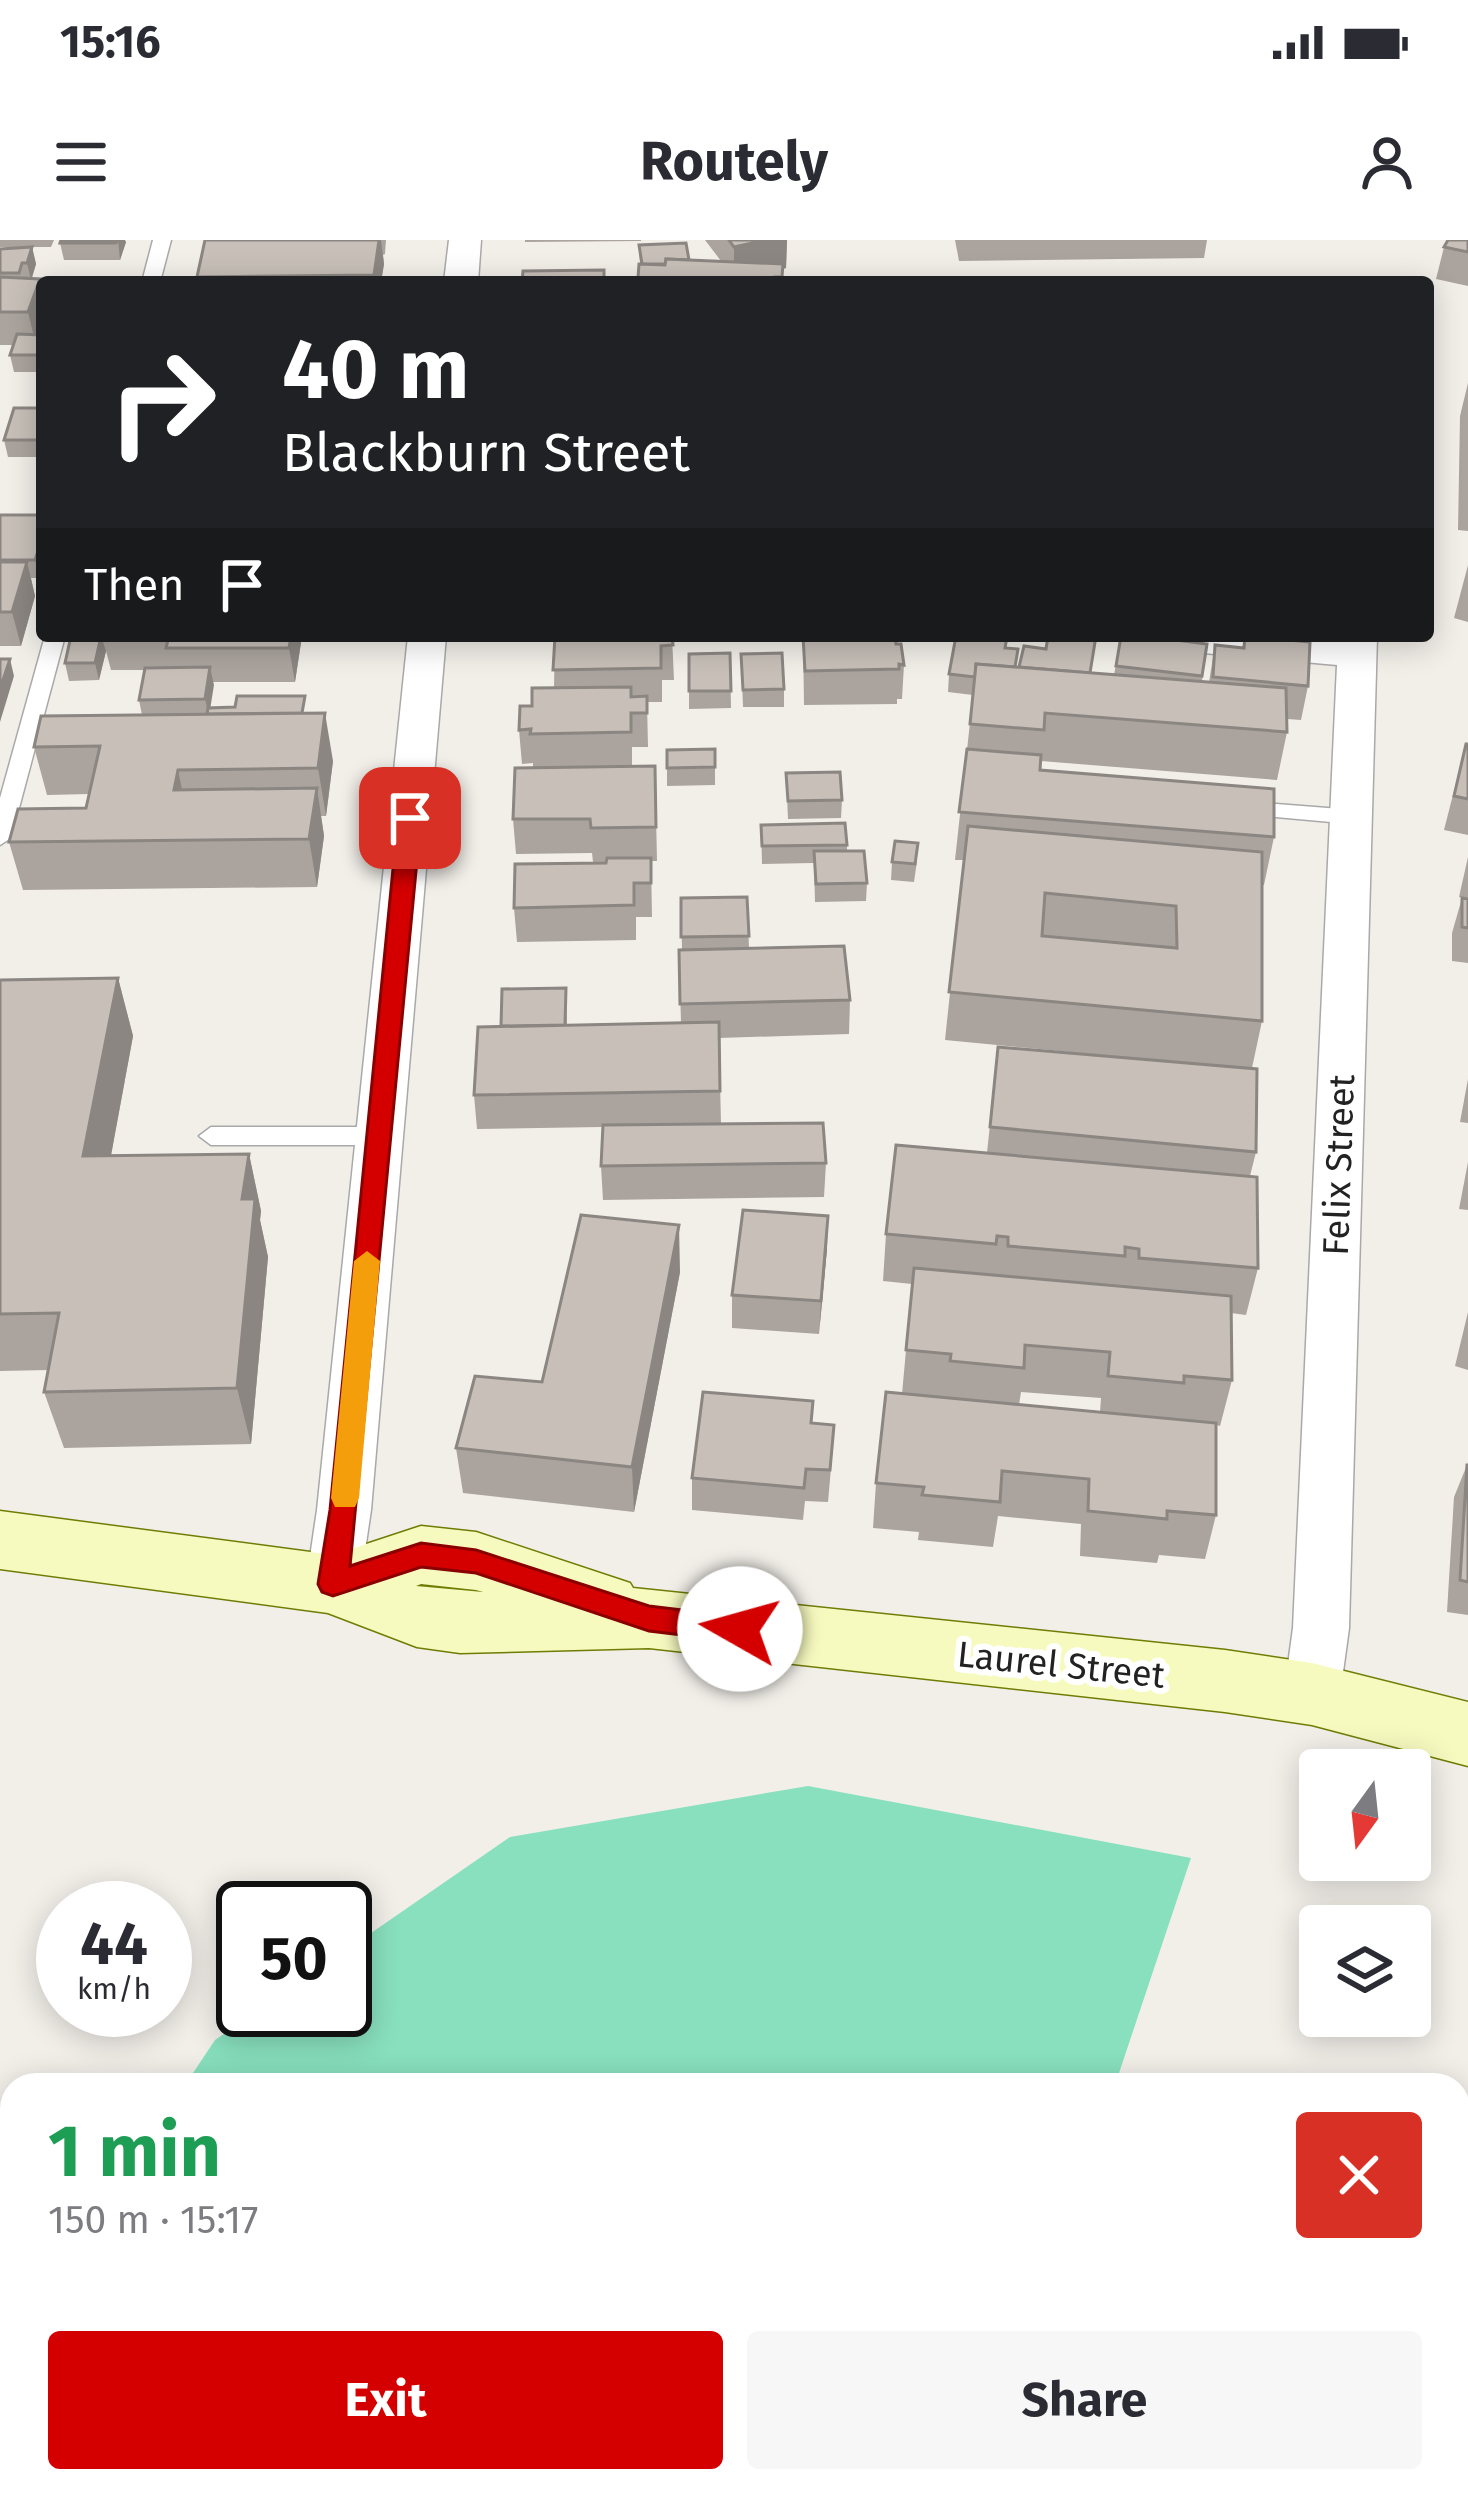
<!DOCTYPE html>
<html lang="en">
<head>
<meta charset="utf-8">
<style>
	body { margin:0; font-family:"Fira Sans",sans-serif; background:#f7f7f7; color:#2b2b33; height:100vh; display:flex; flex-direction:column; font-size:45px; white-space:nowrap }
	* { box-sizing:border-box; margin:0 }
	p { font-size:39px; color:#7c7c81 }
	.icon { flex:none; width:66px; height:66px; fill:none; stroke:currentColor; stroke-width:2; stroke-linecap:round; stroke-linejoin:round }
	.map { position:relative; flex:1; overflow:hidden }
	.side { position:absolute; left:0px; top:1833px; width:1470px; height:420px; display:flex; flex-direction:column; background:#fff; border-radius:36px 36px 0 0; box-shadow:0 6px 30px #0003 }
	.side>* { flex:none }
	.hud { position:absolute; left:36px; top:36px; width:1398px; height:366px; border-radius:12px; box-shadow:0 6px 30px #0003; background:#202124; color:#fff; overflow:hidden }
	.needle { width:78px; rotate:195deg }
	.buttons { position:absolute; left:1299px; top:1509px; display:grid; gap:24px }
	.buttons a { display:grid; place-items:center; width:132px; height:132px; border-radius:12px; background:#fff; box-shadow:0 6px 30px #0003; font-size:60px }
	.speed { position:absolute; left:36px; top:1641px; display:flex; gap:24px; font-size:60px; font-weight:700; text-align:center }
	.speed>* { display:grid; place-content:center; width:156px; height:156px; border-radius:50%; background:#fff; box-shadow:0 6px 30px #0003; line-height:1 }
	.speed small { font-size:30px; font-weight:400 }
	.speed .limit { border:6px solid #111; border-radius:18px; background:#fff; color:#111 }
	.pin { position:absolute; display:grid; place-items:center; width:102px; height:102px; color:#fff; margin:-51px; border-radius:24px; box-shadow:0 6px 18px #0006 }
	.me { position:absolute; width:132px; margin:-66px; rotate:277deg; stroke-linejoin:round; filter:drop-shadow(0 0 9px #0008) }
	.turn { display:flex; align-items:center; gap:42px; height:252px; padding:0 48px; font-size:54px }
	.turn .icon { width:156px; height:156px; stroke-width:2.5 }
	.turn b { display:block; font-size:84px; line-height:102px }
	.then { display:flex; align-items:center; height:114px; padding:0 48px; background:#0003; gap:24px; font-size:45px }
	.round { display:grid; place-items:center; flex:none; width:126px; height:126px; border-radius:12px; background:#f7f7f7 }
	.headline { display:flex; align-items:center; justify-content:space-between; height:204px; padding:0 48px }
	h1 { font-size:72px; font-weight:700; line-height:90px; color:#1e9e55 }
	.button { display:flex; gap:24px; margin-top:auto; padding:24px 48px }
	.button a { flex:1; height:138px; border-radius:12px; background:#d40000; color:#fff; font-size:48px; font-weight:700; line-height:138px; text-align:center }
	.button a+a { background:#f7f7f7; color:#2b2b33 }
	.status { display:flex; justify-content:space-between; align-items:center; height:84px; padding:0 60px; background:#fff; direction:ltr }
	.status svg { height:33px; fill:currentColor }
	header { display:flex; justify-content:space-between; align-items:center; height:156px; padding:0 48px; background:#fff; font-size:54px; font-weight:700 }
	.map>svg:first-child { display:block }
	.pitch { fill:#88e0be }
	.lines { fill:none; stroke-linecap:round; stroke-linejoin:round }
	.service-casing { stroke:#a9a9a9; stroke-width:3 }
	.minor-casing { stroke:#a9a9a9; stroke-width:3 }
	.secondary-casing { stroke:#707d05; stroke-width:3 }
	.service { fill:#fff; fill-rule:evenodd }
	.minor { fill:#fff; fill-rule:evenodd }
	.secondary { fill:#f7fabf; fill-rule:evenodd }
	.wall { fill:#aba49e; fill-rule:evenodd }
	.shaded-wall { fill:#8b8681 }
	.building { fill:#c7bfb8; stroke:#8b8681; stroke-width:3; fill-rule:evenodd }
	.route { fill:#d40000; stroke:#8a0000; stroke-width:3 }
	.slow { fill:#f59e0b }
	.labels { text-anchor:middle; dominant-baseline:central; stroke-width:12; stroke-linejoin:round; paint-order:stroke }
	.street-label { font-size:36px; fill:#222; stroke:#fff }
</style>
</head>
<body>
<div class="status"><b>15:16</b><svg viewBox="0 0 49 12"><path d="M0 12V9h3v3zM5 12V6h3v6zM10 12V3h3v9zM15 12V0h3v12zM26 1h20v11H26zM47 4h2v5h-2z"/></svg></div>
<header><svg class="icon" aria-label="menu" viewBox="0 0 24 24"><path d="M4 6h16M4 12h16M4 18h16"/></svg>Routely<svg class="icon" aria-label="person" viewBox="0 0 24 24"><circle cx="12" cy="8" r="4"/><path d="M4 21q1-7 8-7t8 7"/></svg></header>
<div class="map">
<svg width="1468" height="2253" viewBox="0 0 1468 2253">
	<rect width="100%" height="100%" fill="#f2efe9"/>
	<g class="pitch">
		<polygon points="808,1546 1191,1618 1115,1845 185,1845 215,1800 259,1770 345,1770 345,1711 510,1597"/>
		<polygon points="0,2203 12,2206 12,2241 88,2241 106,2253 0,2253"/>
		<polygon points="463,2241 983,2241 979,2253 490,2253"/>
	</g>
	<g class="lines">
		<g class="service-casing">
			<g id="service">
				<polygon points="153,0 171,0 160,42 142,42"/>
				<polygon points="45,396 65,396 11,598 0,605 0,558"/>
				<polygon points="1238,561 1353,570 1364,577 1353,584 1230,573 1227,568"/>
				<polygon points="211,887 379,887 391,896 379,905 211,905 199,896"/>
			</g>
		</g>
		<g class="minor-casing">
			<g id="minor">
				<polygon points="449,0 481,0 478,42 444,42"/>
				<polygon points="408,396 446,396 371,1270 360,1344 352,1360 333,1367 314,1360 306,1344 317,1270"/>
				<polygon points="1129,396 1278,396 1338,401 1339,396 1377,396 1349,1388 1340,1454 1332,1471 1312,1478 1292,1471 1284,1454 1293,1388 1337,425 1148,408 1134,404"/>
			</g>
		</g>
		<g class="secondary-casing">
			<path id="secondary" d="M 0,1271 L 333,1315 L 421,1286 L 476,1292 L 630,1343 L 633,1348 L 1225,1410 L 1312,1423 L 1468,1462 L 1468,1526 L 1312,1485 L 1225,1472 L 649,1408 L 460,1413 L 417,1407 L 328,1373 L 0,1329 ZM 421,1344 L 476,1350 L 483,1352 L 416,1346 Z"/>
		</g>
		<use href="#service" class="service"/>
		<use href="#minor" class="minor"/>
		<use href="#secondary" class="secondary"/>
	</g>
	<g class="wall">
		<polygon points="0,0 54,0 51,7 0,7"/>
		<polygon points="205,0 386,0 385,14 383,15 384,24 381,42 198,42 197,37"/>
		<polygon points="525,0 641,0 641,1 525,2"/>
		<polygon points="705,0 787,0 786,28 783,29 782,42 638,42 640,24 639,5 689,20 721,21"/>
		<polygon points="955,0 1207,0 1204,18 959,21"/>
		<polygon points="1468,0 1468,46 1436,39 1444,7"/>
		<polygon points="126,2 120,20 64,20 60,3"/>
		<polygon points="32,7 36,24 32,38 42,48 42,87 39,95 42,95 42,132 14,132 10,115 13,105 0,105 0,9"/>
		<polygon points="1468,143 1468,291 1458,290 1460,176"/>
		<polygon points="42,168 42,240 38,224 40,217 8,217 4,200"/>
		<polygon points="0,275 42,275 42,330 40,338 31,338 35,356 21,406 0,406"/>
		<polygon points="1468,325 1468,382 1454,378"/>
		<polygon points="71,396 302,396 295,442 213,442 210,468 307,473 333,521 326,576 321,576 324,596 317,647 23,650 9,602 86,568 89,554 47,555 34,507 142,475 139,460 145,430 111,430 106,411 99,440 69,441 65,423"/>
		<polygon points="541,396 672,396 674,440 662,440 662,462 647,462 648,507 632,507 632,526 655,526 657,621 651,621 652,677 636,677 636,700 517,702 514,668 607,622 593,622 592,613 516,614 513,579 533,528 533,523 522,524 519,490 532,466 554,448 555,396"/>
		<polygon points="803,396 896,404 904,425 902,459 897,459 897,464 804,465"/>
		<path d="M 1121,396 L 1207,404 L 1202,441 L 1209,442 L 1215,405 L 1242,408 L 1245,396 L 1308,446 L 1301,480 L 1287,479 L 1287,492 L 1277,540 L 1041,521 L 1040,530 L 1274,597 L 1264,645 L 1262,645 L 1262,781 L 1252,828 L 1256,912 L 1250,936 L 1258,1028 L 1246,1075 L 1231,1073 L 1232,1140 L 1220,1186 L 1216,1185 L 1216,1275 L 1205,1319 L 1159,1315 L 1157,1323 L 1080,1316 L 1081,1284 L 998,1276 L 993,1307 L 918,1300 L 919,1292 L 873,1288 L 876,1243 L 902,1154 L 912,1044 L 883,1041 L 886,994 L 987,913 L 998,807 L 1173,822 L 945,800 L 964,620 L 955,620 L 973,455 L 948,452 L 949,434 L 1005,408 L 1018,409 L 1016,427 L 1114,435 ZM 1021,1152 L 1101,1158 L 1100,1172 L 1019,1165 Z"/>
		<polygon points="730,413 731,468 689,469 689,414"/>
		<polygon points="741,414 784,449 784,467 743,467"/>
		<polygon points="1466,504 1468,504 1468,595 1444,590"/>
		<polygon points="715,509 715,545 667,546 667,510"/>
		<polygon points="786,533 842,560 841,578 788,579"/>
		<polygon points="761,585 847,605 847,611 867,643 866,661 815,662 814,623 762,624"/>
		<polygon points="1468,617 1468,658 1459,657"/>
		<polygon points="917,621 914,642 891,640 892,622"/>
		<polygon points="747,657 749,708 850,760 849,794 719,798 721,884 826,923 824,957 603,960 601,926 602,887 477,889 474,855 501,786 566,748 567,785 681,783 679,710 682,710 681,658"/>
		<polygon points="1462,658 1468,659 1468,723 1452,721 1452,693"/>
		<polygon points="118,738 133,796 111,916 249,914 261,971 260,980 268,1017 251,1204 64,1208 44,1152 49,1130 0,1131 0,740"/>
		<polygon points="1468,839 1468,883 1460,882"/>
		<polygon points="1468,922 1468,970 1459,969"/>
		<polygon points="827,1009 819,1094 732,1088 732,1055"/>
		<polygon points="680,1032 634,1272 463,1253 456,1208"/>
		<polygon points="1468,1072 1468,1130 1455,1126"/>
		<polygon points="812,1183 832,1217 828,1262 805,1261 803,1280 692,1270 692,1238"/>
		<polygon points="1467,1225 1468,1225 1468,1375 1447,1372 1454,1257"/>
	</g>
	<g class="shaded-wall">
		<polygon points="118,0 125,0 126,2 120,20"/>
		<polygon points="379,0 381,0 384,24 381,42 374,42"/>
		<polygon points="766,0 787,0 786,28 734,39 734,7"/>
		<polygon points="32,7 36,24 31,40 27,23"/>
		<polygon points="40,39 42,48 42,87 36,105 28,72"/>
		<polygon points="42,299 42,330 40,338 35,320"/>
		<polygon points="27,322 35,356 21,406 12,372"/>
		<polygon points="101,396 106,411 99,440 95,423"/>
		<polygon points="291,396 302,396 295,442 289,408"/>
		<polygon points="10,419 14,436 0,482 0,449"/>
		<polygon points="210,427 214,445 209,476 205,459"/>
		<polygon points="325,473 333,521 326,576 318,528"/>
		<polygon points="178,530 188,578 174,550"/>
		<polygon points="317,548 324,596 317,647 309,599"/>
		<polygon points="118,738 133,796 100,974 83,916"/>
		<polygon points="249,914 261,971 260,980 268,1017 251,1204 237,1148 242,959"/>
		<polygon points="828,976 827,1009 819,1094 821,1061"/>
		<polygon points="679,985 680,1032 634,1272 632,1227"/>
	</g>
	<g class="building">
		<polygon points="61,0 118,0 116,3 60,3"/>
		<polygon points="205,0 379,0 374,35 197,37"/>
		<polygon points="729,0 766,0 734,7"/>
		<polygon points="1448,0 1468,0 1468,12 1444,7"/>
		<polygon points="686,3 689,20 666,19 666,24 642,24 639,5"/>
		<polygon points="32,7 27,23 22,23 19,33 0,33 0,9"/>
		<polygon points="666,19 783,24 782,37 775,37 775,42 647,42 647,38 638,38 639,24 665,25"/>
		<polygon points="604,30 604,42 620,42 522,42 523,31"/>
		<polygon points="0,37 40,39 28,72 0,72"/>
		<polygon points="17,94 42,95 42,115 10,115"/>
		<polygon points="14,168 42,168 42,200 4,200"/>
		<polygon points="0,275 42,275 42,299 35,320 0,320"/>
		<polygon points="0,322 27,322 12,372 0,372"/>
		<polygon points="71,396 101,396 95,423 65,423"/>
		<polygon points="169,396 291,396 289,408 166,408"/>
		<polygon points="555,396 672,396 673,405 661,406 661,428 553,430"/>
		<polygon points="803,396 895,396 896,404 901,404 904,425 899,424 899,429 805,431"/>
		<polygon points="956,396 1007,397 1005,408 1018,409 1015,427 976,424 975,437 949,434"/>
		<polygon points="1048,396 1096,396 1090,433 1019,427 1024,406 1046,409"/>
		<polygon points="1121,396 1167,396 1167,399 1207,404 1202,436 1116,426"/>
		<polygon points="1245,396 1310,402 1308,446 1213,437 1215,405 1244,408"/>
		<polygon points="730,413 731,451 689,451 689,414"/>
		<polygon points="782,413 784,449 743,450 741,414"/>
		<polygon points="0,419 10,419 0,449"/>
		<polygon points="976,424 1286,448 1287,492 1045,473 1044,490 970,484"/>
		<polygon points="210,427 205,459 139,460 145,428"/>
		<polygon points="631,447 631,457 647,456 647,473 631,473 631,492 530,494 531,489 519,490 520,466 532,466 532,448"/>
		<polygon points="237,456 305,456 302,473 207,474 208,468 235,467"/>
		<polygon points="325,473 318,528 178,530 174,550 317,548 309,599 9,602 18,569 86,568 100,506 34,507 41,476"/>
		<polygon points="1466,504 1468,504 1468,559 1454,556"/>
		<polygon points="715,509 715,527 667,528 667,510"/>
		<polygon points="967,509 1041,515 1040,530 1274,549 1274,597 959,572"/>
		<polygon points="655,526 656,587 591,588 590,579 513,579 515,528"/>
		<polygon points="840,532 842,560 788,561 786,533"/>
		<polygon points="845,583 847,605 762,606 761,585"/>
		<path d="M 968,586 L 1262,612 L 1262,781 L 949,752 ZM 1045,653 L 1176,666 L 1177,708 L 1042,696 Z"/>
		<polygon points="895,601 918,603 915,624 892,622"/>
		<polygon points="814,611 864,611 867,643 816,644"/>
		<polygon points="607,618 651,618 651,643 634,643 634,665 514,668 515,624 606,623"/>
		<polygon points="747,657 749,696 681,697 681,658"/>
		<polygon points="1462,658 1468,659 1468,688 1462,687"/>
		<polygon points="844,706 850,760 680,764 679,710"/>
		<polygon points="118,738 83,916 249,914 242,959 255,959 237,1148 44,1152 59,1073 0,1074 0,740"/>
		<polygon points="566,748 565,785 501,786 502,749"/>
		<polygon points="719,782 720,851 474,855 478,787"/>
		<polygon points="998,807 1257,829 1256,912 990,887"/>
		<polygon points="823,883 826,923 601,926 603,885"/>
		<polygon points="896,905 1257,937 1258,1028 1139,1018 1139,1009 1125,1007 1125,1016 1008,1006 1008,997 997,996 996,1004 886,994"/>
		<polygon points="743,970 828,976 821,1061 732,1055"/>
		<polygon points="581,975 679,985 632,1227 456,1208 475,1136 542,1142"/>
		<polygon points="914,1028 1231,1056 1232,1140 1184,1136 1184,1143 1108,1136 1110,1112 1025,1105 1024,1128 950,1121 951,1114 906,1110"/>
		<polygon points="703,1152 813,1161 811,1183 834,1185 830,1230 806,1229 804,1248 692,1238"/>
		<polygon points="886,1152 1216,1183 1216,1275 1167,1271 1167,1279 1088,1271 1089,1239 1002,1231 1000,1262 922,1255 924,1247 876,1243"/>
		<polygon points="1467,1225 1468,1225 1468,1342 1460,1340"/>
	</g>
	<polygon class="route" points="410,571 421,578 350,1326 421,1303 476,1310 649,1366 740,1377 750,1380 755,1389 750,1398 740,1402 649,1391 476,1333 421,1327 333,1356 322,1352 318,1344 330,1270 398,578"/>
	<polygon class="slow" points="367,1011 380,1021 359,1258 355,1267 335,1267 331,1258 354,1021"/>
	<g class="labels">
		<g class="street-label">
			<text transform="translate(1339 925) rotate(-88)">Felix Street</text>
			<text transform="translate(1061 1425) rotate(6)">Laurel Street</text>
		</g>
	</g>
</svg>
<div class="buttons">
<a><svg class="needle" viewBox="-14 -14 28 28"><path d="M0-13l5 13h-10z" fill="#e53935"/><path d="M0 13l5-13h-10z" fill="#7c7c81"/></svg></a>
<a><svg class="icon" aria-label="layers" viewBox="0 0 24 24"><path d="M12 4l9 5-9 5-9-5zM3 14l9 5 9-5"/></svg></a>
</div>
<div class="speed"><div>44<small>km/h</small></div><div class="limit">50</div></div>
<div class="pin" style="left:410px;top:578px;background:#d93025"><svg class="icon" aria-label="arrive" viewBox="0 0 24 24"><path d="M6 21V4h12l-3 4 3 4H6"/></svg></div>
<svg class="me" style="left:740px;top:1389px" viewBox="-20 -20 40 40"><circle r="19" fill="#fff"/><path d="M0-13L10 11 0 6-10 11z" fill="#d40000"/></svg>
<div class="hud">
<div class="turn"><svg class="icon" aria-label="right" viewBox="0 0 24 24"><path d="M7 20v-9h11M14 6l5 5-5 5"/></svg><div><b>40 m</b>Blackburn Street</div></div>
<div class="then">Then<svg class="icon" aria-label="arrive" viewBox="0 0 24 24"><path d="M6 21V4h12l-3 4 3 4H6"/></svg></div>
</div>
<section class="side">
<div class="headline"><div><h1>1 min</h1><p>150 m · 15:17</p></div><a class="round" style="background:#d93025;color:#fff"><svg class="icon" aria-label="close" viewBox="0 0 24 24"><path d="M6 6l12 12M18 6L6 18"/></svg></a></div>
<div class="button"><a>Exit</a><a>Share</a></div>
</section>
</div>
</body>
</html>
